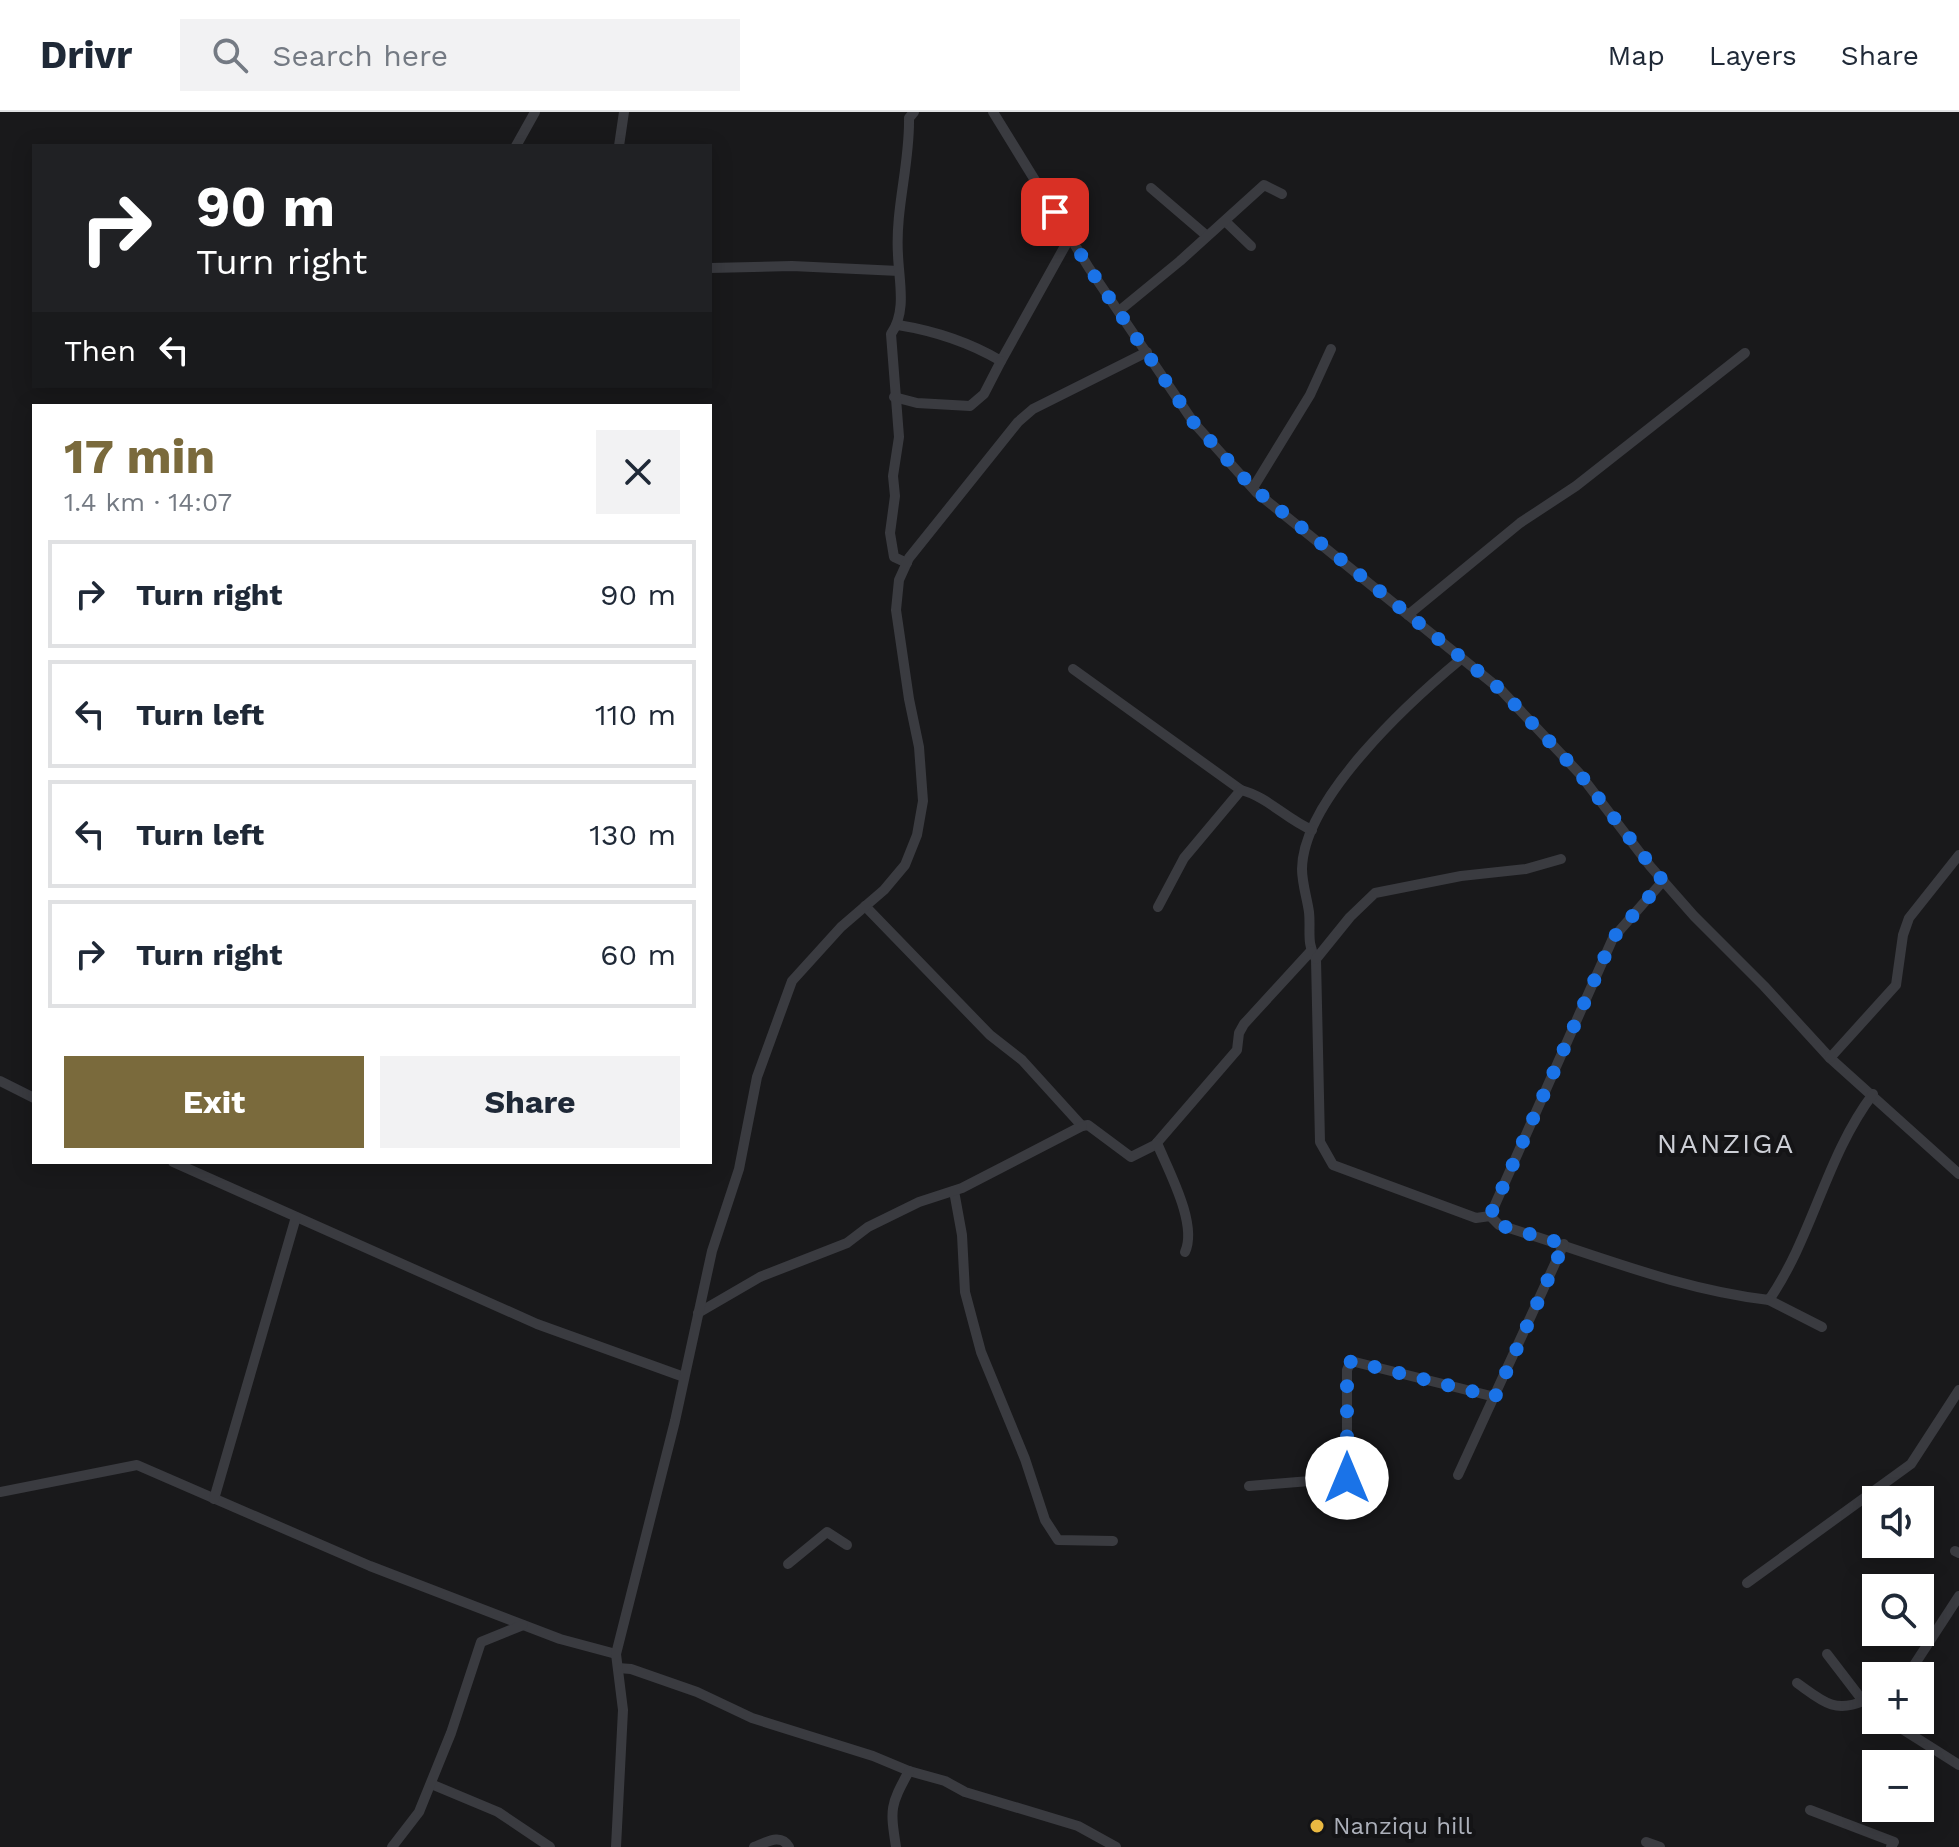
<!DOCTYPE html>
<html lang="en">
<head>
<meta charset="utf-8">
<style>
	body { margin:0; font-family:"Work Sans",sans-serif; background:#f2f2f3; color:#1f2937; height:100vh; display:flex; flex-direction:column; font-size:30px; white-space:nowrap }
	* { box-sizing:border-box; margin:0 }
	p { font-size:26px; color:#747a83 }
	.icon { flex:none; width:44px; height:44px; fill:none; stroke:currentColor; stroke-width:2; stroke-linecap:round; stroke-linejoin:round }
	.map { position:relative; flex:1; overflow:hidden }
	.side { position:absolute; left:32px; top:292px; width:680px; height:760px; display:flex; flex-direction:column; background:#fff; border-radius:0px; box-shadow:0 4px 20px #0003 }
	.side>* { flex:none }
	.banner { position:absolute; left:32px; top:32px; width:680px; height:244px; border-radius:0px; box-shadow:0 4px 20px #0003; background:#202124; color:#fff; overflow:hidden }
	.tools { position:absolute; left:1862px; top:1374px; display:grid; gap:16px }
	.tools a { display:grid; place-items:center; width:72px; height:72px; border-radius:0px; background:#fff; box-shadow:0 4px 20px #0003; font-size:40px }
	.pin { position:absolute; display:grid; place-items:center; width:68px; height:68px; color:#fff; margin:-34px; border-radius:16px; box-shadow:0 4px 12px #0006 }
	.me { position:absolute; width:88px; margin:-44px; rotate:0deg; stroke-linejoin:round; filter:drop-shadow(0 0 6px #0008) }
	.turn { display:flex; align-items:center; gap:28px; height:168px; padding:0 32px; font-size:36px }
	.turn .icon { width:104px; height:104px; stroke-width:2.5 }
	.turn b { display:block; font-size:56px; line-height:68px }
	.then { display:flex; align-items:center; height:76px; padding:0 32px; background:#0003; gap:16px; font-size:30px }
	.round { display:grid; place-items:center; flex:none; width:84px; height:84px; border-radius:0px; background:#f2f2f3 }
	.headline { display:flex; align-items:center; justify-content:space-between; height:136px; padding:0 32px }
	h1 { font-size:48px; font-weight:700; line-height:60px; color:#7a6a3c }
	.cta { display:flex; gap:16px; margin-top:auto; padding:16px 32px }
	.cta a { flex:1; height:92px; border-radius:0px; background:#7a6a3c; color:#fff; font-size:32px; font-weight:700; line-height:92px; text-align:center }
	.cta a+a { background:#f2f2f3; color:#1f2937 }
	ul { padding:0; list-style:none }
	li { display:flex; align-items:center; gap:24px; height:108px; margin:0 16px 12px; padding:0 16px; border:4px solid #e0e1e3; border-radius:0px }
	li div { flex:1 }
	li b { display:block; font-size:30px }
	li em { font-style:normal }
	header { display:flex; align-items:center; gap:48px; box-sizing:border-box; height:112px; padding:0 40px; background:#fff; border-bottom:2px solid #e0e1e3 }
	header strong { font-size:38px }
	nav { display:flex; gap:44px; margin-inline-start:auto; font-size:28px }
	.search { width:560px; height:72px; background:#f2f2f3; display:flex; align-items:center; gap:20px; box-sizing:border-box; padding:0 28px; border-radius:0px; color:#747a83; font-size:30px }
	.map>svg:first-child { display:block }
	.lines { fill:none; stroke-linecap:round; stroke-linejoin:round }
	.minor { stroke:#3a3b40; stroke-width:10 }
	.route { stroke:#1a73e8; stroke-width:14; stroke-dasharray:0 25.2 }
	.poi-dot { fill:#eab942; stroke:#141416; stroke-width:3 }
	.labels { text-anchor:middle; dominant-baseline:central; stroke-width:8; stroke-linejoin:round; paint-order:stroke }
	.poi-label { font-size:24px; fill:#acb0ba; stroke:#141416; text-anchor:start }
	.quarter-label { font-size:28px; letter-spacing:2px; fill:#cdcfd6; stroke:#141416 }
</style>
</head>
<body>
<header>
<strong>Drivr</strong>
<div class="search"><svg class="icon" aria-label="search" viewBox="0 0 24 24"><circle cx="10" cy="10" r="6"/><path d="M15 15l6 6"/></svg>Search here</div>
<nav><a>Map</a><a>Layers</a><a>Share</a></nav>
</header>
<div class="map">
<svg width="1959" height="1735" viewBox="0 0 1959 1735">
	<rect width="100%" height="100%" fill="#19191b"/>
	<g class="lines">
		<g class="minor">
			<polyline points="993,0 1089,156 1194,311 1256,380 1501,578 1579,661 1650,754 1694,804 1764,874 1830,946 1959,1062"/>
			<polyline points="516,34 535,0"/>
			<polyline points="619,34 624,0"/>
			<polyline points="1151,76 1207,124"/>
			<polyline points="1225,109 1251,134"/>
			<polyline points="710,156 792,154 899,159"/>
			<polyline points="1119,199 1180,149 1264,73 1282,82"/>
			<path d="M 898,213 C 935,219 969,230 1001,249 L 1070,125"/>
			<polyline points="894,285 917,291 970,294 984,282 1001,249"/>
			<polyline points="1253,376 1310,283 1331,237"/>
			<path d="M 907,451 L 894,445 L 890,421 L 895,384 L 893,364 L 899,325 L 891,222 C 907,200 899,169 898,143 C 895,97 910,52 909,6 L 914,0"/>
			<polyline points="1408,503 1520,411 1576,374 1745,241"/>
			<path d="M 1461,547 C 1409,590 1303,687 1302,757 C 1302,771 1307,786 1309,800 C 1311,817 1306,832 1316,847 L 1320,1030 L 1333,1053 L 1476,1106 L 1490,1104 L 1499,1113 C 1589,1140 1675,1177 1769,1188 C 1813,1124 1826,1044 1873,982"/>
			<polyline points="1073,557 1241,678"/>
			<polyline points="865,794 990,923 1022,948 1082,1014 1088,1013 1131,1045 1155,1033 1237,938 1239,921 1244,912 1311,839"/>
			<path d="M 1158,795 L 1184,746 L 1241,678 C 1268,685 1286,707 1312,718"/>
			<polyline points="1316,847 1350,805 1375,781 1461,764 1526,757 1561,747"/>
			<polyline points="1830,946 1896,873 1903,823 1909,806 1959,743"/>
			<polyline points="0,969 34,986"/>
			<path d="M 1157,1031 C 1168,1058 1198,1112 1185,1140"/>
			<polyline points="173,1050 537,1212 684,1265"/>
			<polyline points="954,1079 962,1123 965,1180 981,1240 1025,1347 1045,1408 1058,1428 1113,1429"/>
			<polyline points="1490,1104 1613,826 1663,769"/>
			<polyline points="1769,1188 1822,1215"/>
			<polyline points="698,1201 760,1165 847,1131 868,1115 919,1090 962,1076 1082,1014"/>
			<polyline points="1458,1363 1564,1132"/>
			<polyline points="1249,1374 1347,1366 1347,1258 1351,1249 1495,1285"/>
			<polyline points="0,1380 137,1353 370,1454 560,1527 616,1542"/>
			<polyline points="214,1387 296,1105"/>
			<polyline points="1955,1439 1959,1441"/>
			<polyline points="788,1452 827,1420 847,1433"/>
			<polyline points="1747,1471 1911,1352 1959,1278"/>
			<polyline points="1827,1542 1863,1589 1876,1599"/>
			<polyline points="618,1556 631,1557 697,1580 752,1606 873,1644 909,1659 945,1669 965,1680 1078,1714 1116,1735"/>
			<polyline points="1907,1564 1959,1484"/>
			<path d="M 1797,1571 C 1821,1588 1834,1602 1863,1589"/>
			<polyline points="1888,1608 1959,1653"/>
			<polyline points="431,1672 498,1700 550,1735"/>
			<polyline points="1810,1698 1894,1730 1891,1735"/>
			<polyline points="1646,1730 1660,1735"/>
			<polyline points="392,1735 419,1700 451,1621 481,1530 523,1513"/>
			<polyline points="616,1735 623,1598 616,1542 675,1309 712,1139 739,1057 757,965 792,869 841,815 884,778 905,753 917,723 923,689 919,635 909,587 896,498 899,468 909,446 1018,310 1033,297 1147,240"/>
			<path d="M 754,1735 C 767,1730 781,1721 789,1735"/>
			<path d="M 896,1735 C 890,1696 890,1694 909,1659"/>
		</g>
	</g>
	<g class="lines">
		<polyline class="route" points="1055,100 1089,156 1194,311 1253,376 1501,578 1579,661 1663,769 1613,826 1490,1104 1499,1113 1564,1132 1495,1285 1351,1249 1347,1258 1347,1366"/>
	</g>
	<circle class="poi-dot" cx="1317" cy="1714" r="8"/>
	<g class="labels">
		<g class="poi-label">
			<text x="1333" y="1714">Nanziqu hill</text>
		</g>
		<g class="quarter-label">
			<text x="1726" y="1031">NANZIGA</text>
		</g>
	</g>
</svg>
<div class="tools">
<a><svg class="icon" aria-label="sound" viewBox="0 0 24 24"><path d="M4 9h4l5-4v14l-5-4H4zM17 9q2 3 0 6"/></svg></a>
<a><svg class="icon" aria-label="search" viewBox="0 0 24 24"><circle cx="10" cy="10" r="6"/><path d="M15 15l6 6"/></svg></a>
<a>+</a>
<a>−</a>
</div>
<div class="pin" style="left:1055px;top:100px;background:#d93025"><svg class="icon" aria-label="arrive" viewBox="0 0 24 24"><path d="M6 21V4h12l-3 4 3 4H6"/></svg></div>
<svg class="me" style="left:1347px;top:1366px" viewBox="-20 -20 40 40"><circle r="19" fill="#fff"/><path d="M0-13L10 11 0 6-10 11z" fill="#1a73e8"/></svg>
<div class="banner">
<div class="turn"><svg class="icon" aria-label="right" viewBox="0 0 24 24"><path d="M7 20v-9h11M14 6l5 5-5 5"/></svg><div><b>90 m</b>Turn right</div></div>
<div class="then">Then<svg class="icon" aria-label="left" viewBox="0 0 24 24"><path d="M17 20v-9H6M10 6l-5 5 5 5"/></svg></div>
</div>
<section class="side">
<div class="headline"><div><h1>17 min</h1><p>1.4 km · 14:07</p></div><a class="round"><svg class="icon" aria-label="close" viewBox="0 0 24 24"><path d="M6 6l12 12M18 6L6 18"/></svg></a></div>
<ul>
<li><svg class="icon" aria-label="right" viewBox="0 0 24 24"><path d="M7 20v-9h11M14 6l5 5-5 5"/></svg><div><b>Turn right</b></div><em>90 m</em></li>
<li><svg class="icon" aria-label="left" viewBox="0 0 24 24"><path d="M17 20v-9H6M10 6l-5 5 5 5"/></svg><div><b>Turn left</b></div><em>110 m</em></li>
<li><svg class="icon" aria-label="left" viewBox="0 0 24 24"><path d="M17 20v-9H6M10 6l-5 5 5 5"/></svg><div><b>Turn left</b></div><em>130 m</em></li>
<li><svg class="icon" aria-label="right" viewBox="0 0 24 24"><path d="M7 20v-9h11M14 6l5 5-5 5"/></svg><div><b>Turn right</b></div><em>60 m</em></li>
</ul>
<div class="cta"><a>Exit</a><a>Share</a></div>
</section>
</div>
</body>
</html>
